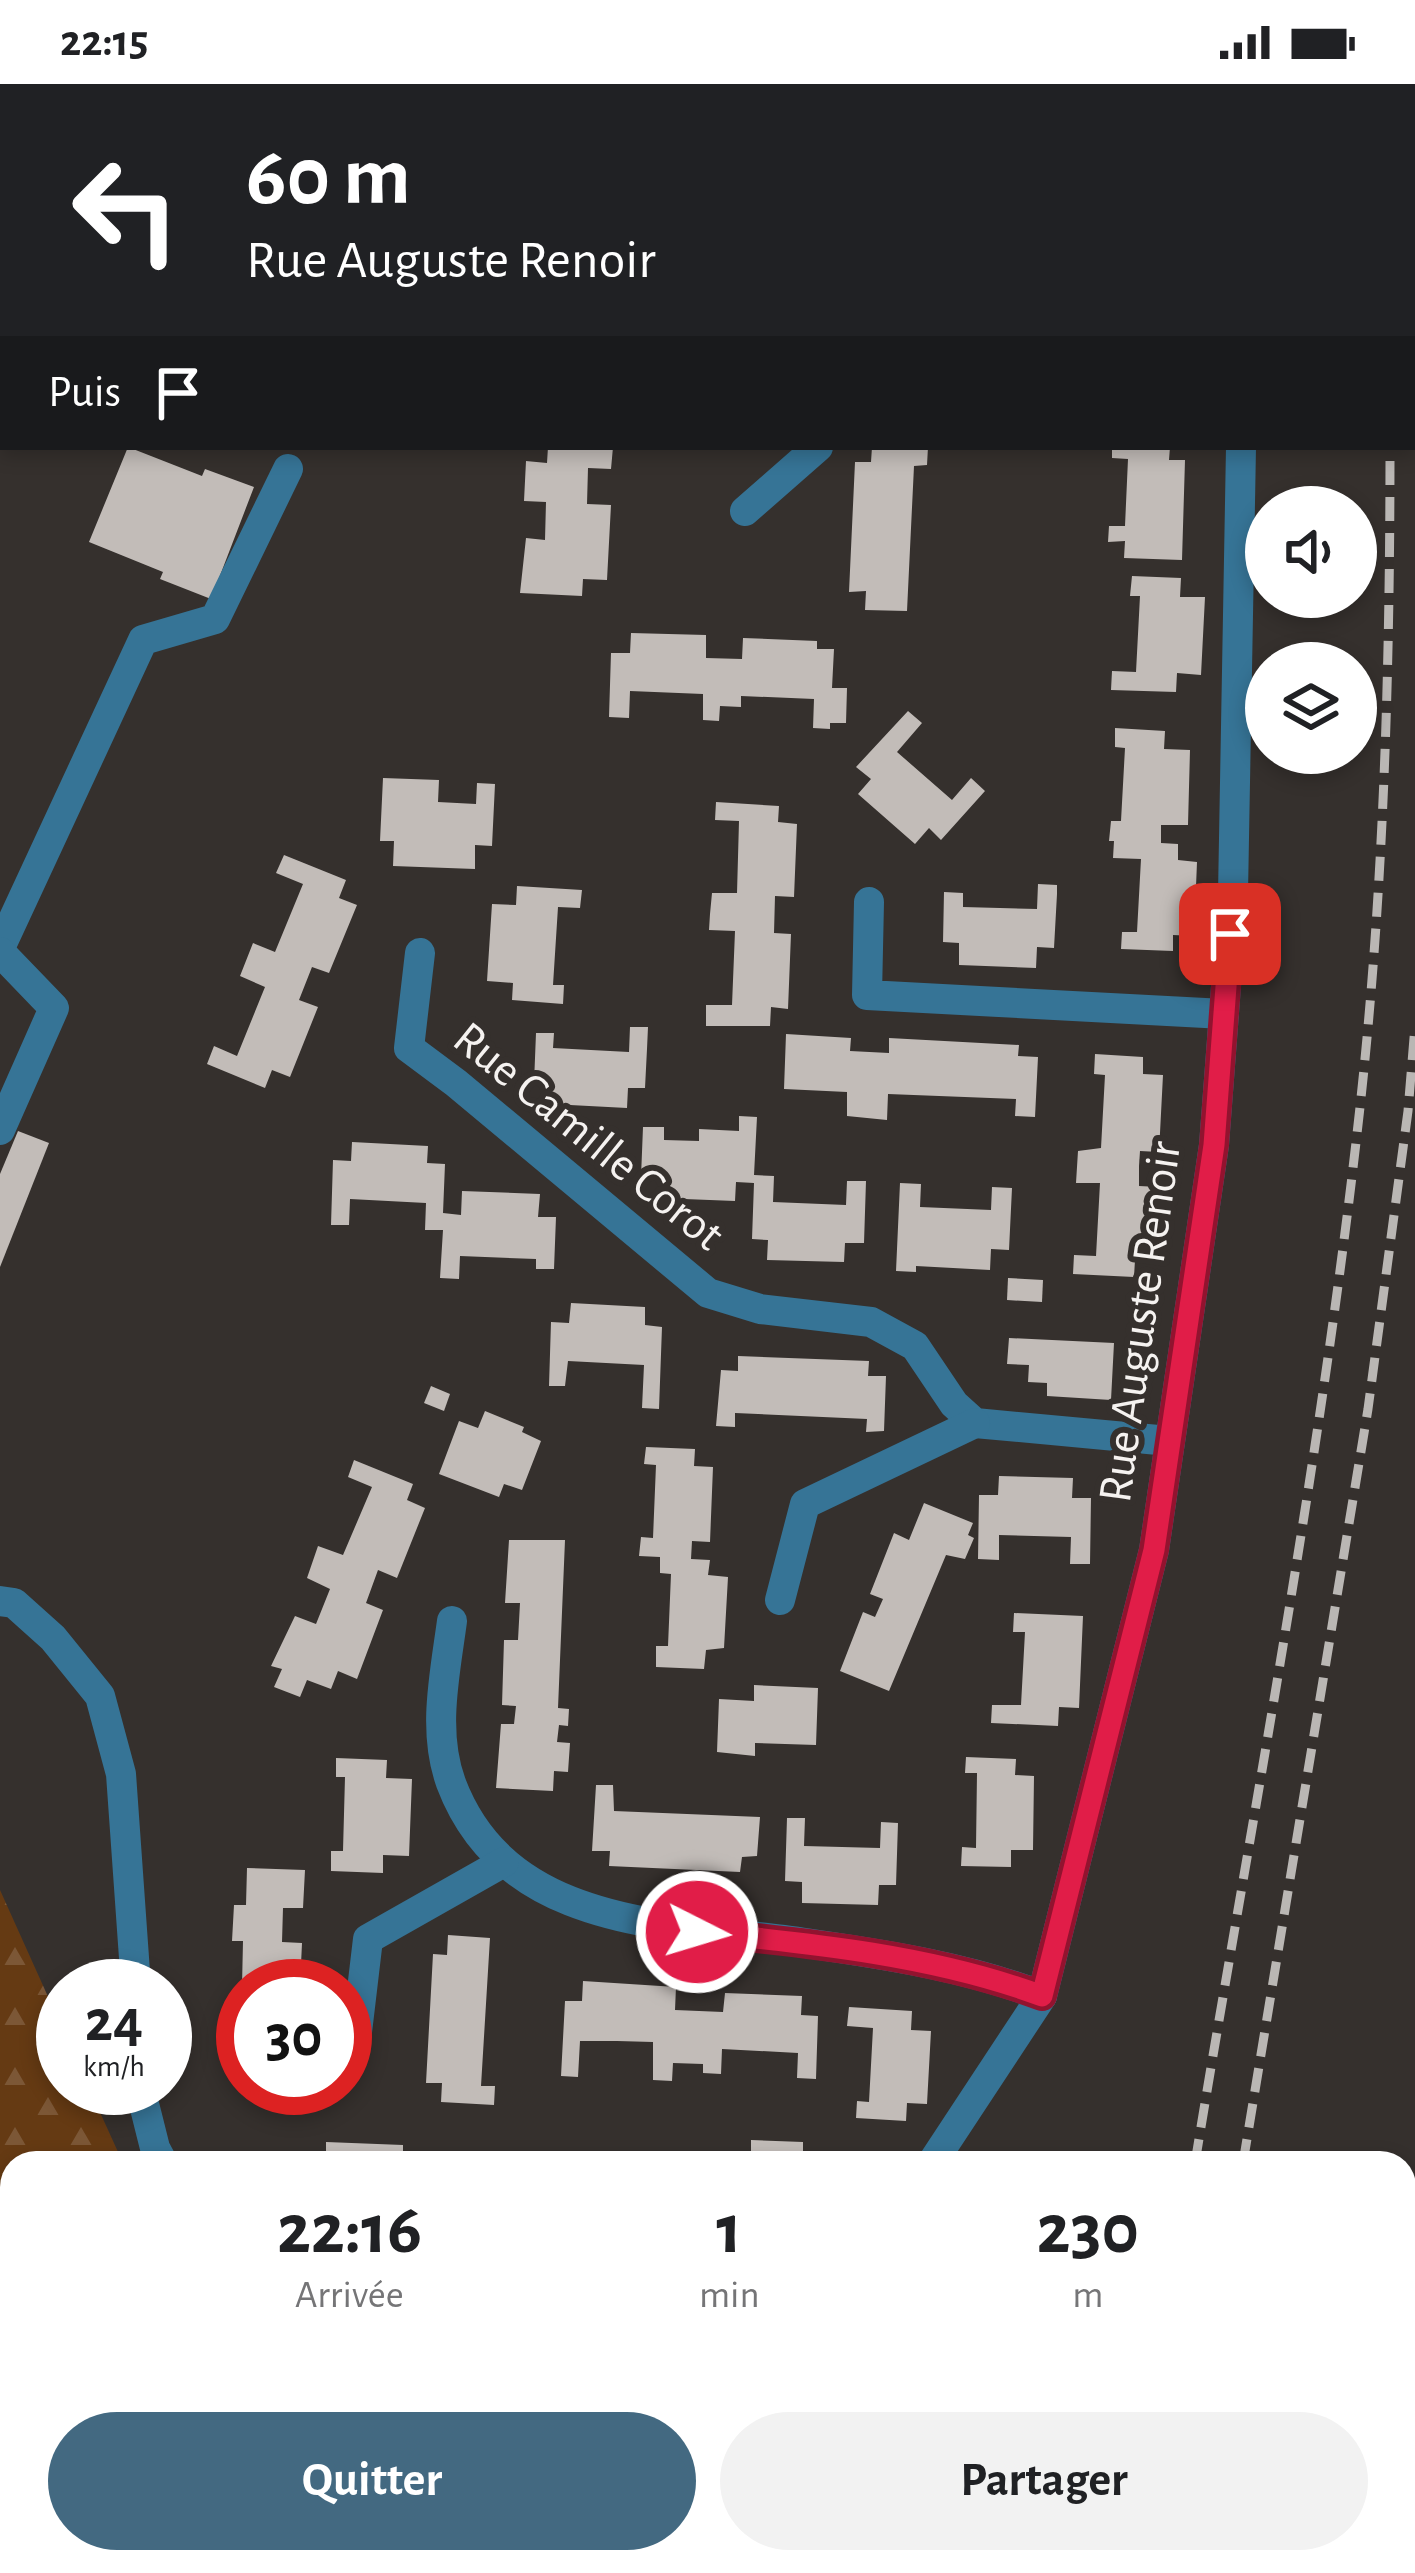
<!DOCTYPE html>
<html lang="fr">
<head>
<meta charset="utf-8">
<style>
	body { margin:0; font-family:"Alegreya Sans",sans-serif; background:#f2f2f2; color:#202124; height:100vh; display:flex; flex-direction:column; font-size:45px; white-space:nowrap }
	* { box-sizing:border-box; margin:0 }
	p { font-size:39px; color:#757577 }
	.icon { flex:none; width:66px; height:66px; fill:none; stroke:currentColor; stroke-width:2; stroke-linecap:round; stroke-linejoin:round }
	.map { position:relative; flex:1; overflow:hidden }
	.panel { position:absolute; left:0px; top:2067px; width:1416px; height:423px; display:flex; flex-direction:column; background:#fff; border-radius:36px 36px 0 0; box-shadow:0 6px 18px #0003 }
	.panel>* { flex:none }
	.top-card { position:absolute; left:0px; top:0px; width:1416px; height:366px; box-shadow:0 6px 18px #0003; background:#202124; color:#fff; overflow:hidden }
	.buttons { position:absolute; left:1245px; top:402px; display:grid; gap:24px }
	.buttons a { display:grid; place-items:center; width:132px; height:132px; border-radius:50%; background:#fff; box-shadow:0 6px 18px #0003; font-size:60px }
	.speed { position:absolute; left:36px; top:1875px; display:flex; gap:24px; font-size:60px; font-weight:700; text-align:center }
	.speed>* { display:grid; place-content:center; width:156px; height:156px; border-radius:50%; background:#fff; box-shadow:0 6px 18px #0003; line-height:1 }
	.speed small { font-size:30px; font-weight:400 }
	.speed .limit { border:18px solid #d22; background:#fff; color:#111 }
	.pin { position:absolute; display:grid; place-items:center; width:102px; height:102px; color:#fff; margin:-51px; border-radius:24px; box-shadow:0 6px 18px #0006 }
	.me { position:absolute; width:132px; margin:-66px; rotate:95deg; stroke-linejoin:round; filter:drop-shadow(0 0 9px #0008) }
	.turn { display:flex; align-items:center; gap:42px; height:252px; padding:0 48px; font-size:54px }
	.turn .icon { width:156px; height:156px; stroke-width:2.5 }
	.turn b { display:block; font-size:84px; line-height:102px }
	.then { display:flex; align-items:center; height:114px; padding:0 48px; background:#0003; gap:24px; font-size:45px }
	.eta { display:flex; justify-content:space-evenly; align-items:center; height:204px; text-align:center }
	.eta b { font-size:72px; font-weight:600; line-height:84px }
	.cta { display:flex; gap:24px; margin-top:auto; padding:24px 48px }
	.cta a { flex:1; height:138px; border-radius:72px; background:#436981; color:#fff; font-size:48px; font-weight:600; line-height:138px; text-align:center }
	.cta a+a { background:#f2f2f2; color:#202124 }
	.status { display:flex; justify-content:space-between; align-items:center; height:84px; padding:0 60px; background:#fff; direction:ltr }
	.status svg { height:33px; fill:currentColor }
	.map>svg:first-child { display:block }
	.forest { fill:url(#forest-firs) }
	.building { fill:#c2bcb8 }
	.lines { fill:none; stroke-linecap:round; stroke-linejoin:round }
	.minor { stroke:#367496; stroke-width:30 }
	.rail { stroke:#bab7b4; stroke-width:9; stroke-dasharray:24 12; stroke-linecap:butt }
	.route-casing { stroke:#92132f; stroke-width:30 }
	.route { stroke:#e11d48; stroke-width:21 }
	.labels { text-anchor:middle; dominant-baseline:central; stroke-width:12; stroke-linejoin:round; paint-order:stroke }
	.street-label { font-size:48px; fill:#f5f2f0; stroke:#35302d }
</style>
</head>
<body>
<div class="status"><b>22:15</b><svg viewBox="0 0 49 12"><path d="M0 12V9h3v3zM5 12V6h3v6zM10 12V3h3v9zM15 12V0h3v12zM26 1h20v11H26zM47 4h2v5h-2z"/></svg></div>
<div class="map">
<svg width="1415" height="2489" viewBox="0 0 1415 2489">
	<defs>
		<pattern id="forest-firs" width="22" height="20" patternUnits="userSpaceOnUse" patternTransform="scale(3)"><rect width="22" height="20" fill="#653a13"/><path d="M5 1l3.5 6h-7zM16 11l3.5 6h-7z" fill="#7c5736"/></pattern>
	</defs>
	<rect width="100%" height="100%" fill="#35302d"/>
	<polygon class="forest" points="0,1806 63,1946 63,2004 89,2004 123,2079 12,2079 12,2478 36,2478 33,2489 0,2489"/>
	<g class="building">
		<polygon points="128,363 202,392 205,385 254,403 211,515 160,495 163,488 89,458"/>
		<polygon points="548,363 613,363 611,385 588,384 587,420 611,421 607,496 583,495 582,512 520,509 526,454 545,456 546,418 524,417 526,377 547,379"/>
		<polygon points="872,363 928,363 927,381 914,382 907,527 865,526 866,507 849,508 855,378 871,378"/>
		<polygon points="1112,363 1170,363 1169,376 1185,376 1182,476 1124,474 1125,457 1108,458 1109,442 1125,442 1128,375 1112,374"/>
		<polygon points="1132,492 1181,494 1180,513 1205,513 1201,591 1177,589 1176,608 1111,606 1112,587 1136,588 1140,512 1130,512"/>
		<polygon points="631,549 706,551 706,574 742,575 743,554 817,557 817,565 834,565 832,604 847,604 846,639 830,639 830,645 813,644 814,615 741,612 741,623 720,622 719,637 703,636 703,610 630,607 629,634 609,633 611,569 630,569"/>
		<polygon points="908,627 922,639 897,668 952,716 971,694 985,707 941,756 929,744 915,760 858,710 871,695 856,683"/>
		<polygon points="1115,644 1165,647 1164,665 1190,666 1188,741 1161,741 1161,759 1178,760 1178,776 1197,778 1194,852 1173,851 1173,867 1121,865 1122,848 1137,848 1141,775 1113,774 1114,757 1109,757 1111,737 1121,737 1125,664 1115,663"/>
		<polygon points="383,694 439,696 438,718 476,720 477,699 495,700 492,762 475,761 475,785 393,782 394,757 380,757"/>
		<polygon points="716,718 779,722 778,738 797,740 794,813 775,812 774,849 791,850 788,925 771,923 770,942 706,942 706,921 732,921 735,847 709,846 710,830 712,809 737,809 739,737 715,736"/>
		<polygon points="284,771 346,796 339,814 357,821 329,889 312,883 299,916 318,923 290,993 272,986 265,1004 207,980 214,962 237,972 265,903 240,892 253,859 275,868 303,800 276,789"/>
		<polygon points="1038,800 1057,801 1057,810 1054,864 1037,863 1036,884 959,881 959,859 943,858 944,808 963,809 963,823 1037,825"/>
		<polygon points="517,802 582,806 580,824 558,823 553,901 564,901 563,920 512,916 513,899 487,897 492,820 516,821"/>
		<polygon points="630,943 648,943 647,965 645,1004 628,1004 627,1024 551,1020 552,1000 534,999 536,949 554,949 553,964 629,968"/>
		<polygon points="786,950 851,954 850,967 889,969 889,954 1019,961 1018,972 1038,973 1035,1033 1015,1032 1016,1015 888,1010 887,1036 847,1032 847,1008 784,1005"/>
		<polygon points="1095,970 1143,973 1143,990 1163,991 1159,1068 1140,1067 1139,1082 1139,1102 1159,1103 1155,1176 1135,1176 1134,1193 1073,1190 1074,1171 1096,1172 1100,1099 1076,1099 1078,1067 1101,1064 1105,991 1094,990"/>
		<polygon points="739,1032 757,1033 754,1091 774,1092 773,1118 846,1121 847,1097 866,1097 864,1159 845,1159 844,1178 767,1176 768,1156 752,1155 754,1099 736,1098 735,1117 659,1114 659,1093 641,1093 643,1043 664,1043 664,1056 699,1057 699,1045 739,1047"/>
		<polygon points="18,1047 49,1059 0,1183 0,1090"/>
		<polygon points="352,1058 428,1062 427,1079 445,1080 443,1129 461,1131 462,1107 540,1110 538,1133 556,1133 554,1185 536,1185 536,1175 460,1172 459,1195 440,1194 443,1146 425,1146 426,1119 350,1115 349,1141 331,1141 333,1076 351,1077"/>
		<polygon points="900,1099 921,1100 920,1123 991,1126 992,1103 1012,1104 1009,1166 991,1165 990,1186 916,1182 916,1188 896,1187"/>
		<polygon points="1008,1194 1043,1196 1042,1218 1007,1216"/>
		<polygon points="571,1219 645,1223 645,1241 662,1243 659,1325 642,1324 644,1281 568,1277 565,1302 549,1302 551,1238 569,1239"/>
		<polygon points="1009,1254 1114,1259 1111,1316 1047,1312 1047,1299 1028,1298 1029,1281 1007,1280"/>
		<polygon points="738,1272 869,1277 868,1292 886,1292 884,1347 866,1348 867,1335 735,1329 735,1343 716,1342 721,1286 738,1287"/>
		<polygon points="431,1302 450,1310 444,1327 424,1319"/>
		<polygon points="485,1327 524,1343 522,1348 541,1357 522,1406 504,1400 499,1413 439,1390 459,1337 478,1344"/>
		<polygon points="646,1363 695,1365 694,1382 713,1383 710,1458 692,1457 691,1475 710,1476 708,1491 728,1493 724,1564 706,1566 704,1585 656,1583 656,1562 668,1562 671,1490 660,1489 660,1473 639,1472 641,1453 653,1454 656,1381 644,1380"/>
		<polygon points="354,1376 413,1400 407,1416 425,1424 397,1494 378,1486 366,1519 383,1526 357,1595 338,1587 331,1605 307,1596 300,1613 274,1603 282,1585 271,1582 295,1532 316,1540 330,1505 307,1494 318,1462 343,1471 372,1403 348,1393"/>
		<polygon points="999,1392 1073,1394 1072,1414 1091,1414 1090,1480 1070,1480 1071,1453 999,1451 999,1476 978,1475 979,1411 998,1411"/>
		<polygon points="924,1419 973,1439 968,1451 974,1454 965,1475 946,1471 889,1607 840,1587 863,1528 875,1533 883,1515 870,1510 894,1449 909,1456"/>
		<polygon points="509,1456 565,1456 558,1624 569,1625 568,1642 559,1641 557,1658 570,1659 568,1688 554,1687 553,1707 496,1704 501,1640 514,1640 516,1622 502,1621 504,1556 518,1556 520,1519 505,1519"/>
		<polygon points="1014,1529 1083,1532 1079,1624 1059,1623 1058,1642 991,1639 992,1621 1021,1621 1025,1548 1013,1548"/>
		<polygon points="754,1601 818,1604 816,1661 755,1659 755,1672 717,1668 719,1615 754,1617"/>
		<polygon points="966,1673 1016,1675 1015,1691 1034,1692 1033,1766 1011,1766 1011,1783 961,1782 962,1763 976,1764 977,1689 965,1689"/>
		<polygon points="336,1674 387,1676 386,1694 412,1695 409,1772 383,1771 383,1789 331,1787 331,1767 343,1767 345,1693 336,1693"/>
		<polygon points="596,1701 613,1701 614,1727 760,1733 757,1772 742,1773 740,1788 609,1782 610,1767 592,1767"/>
		<polygon points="787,1734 805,1734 804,1762 880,1764 881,1738 898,1739 896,1801 879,1801 878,1821 802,1819 802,1798 785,1797"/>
		<polygon points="247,1784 305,1786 303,1824 283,1824 282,1858 302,1859 300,1902 242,1902 243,1857 232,1857 234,1821 246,1821"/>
		<polygon points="448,1851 490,1854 481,2002 495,2002 494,2021 441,2018 442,1999 426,1999 433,1870 447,1871"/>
		<polygon points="583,1897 676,1903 675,1926 723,1928 725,1909 802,1912 801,1931 818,1932 816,1995 797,1994 798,1969 722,1965 721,1990 703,1989 703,1980 673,1979 672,1997 653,1996 653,1958 617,1957 580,1957 578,1993 561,1992 565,1917 582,1917"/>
		<polygon points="849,1923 912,1927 911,1946 931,1947 927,2020 907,2019 906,2037 856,2034 857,2017 869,2018 873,1944 847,1942"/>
		<polygon points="231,1932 243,1932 243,1966 230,1965"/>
		<polygon points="751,2056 803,2058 803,2075 814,2075 813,2079 763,2079 763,2074 751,2074"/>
		<polygon points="326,2058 403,2061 403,2079 326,2079"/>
	</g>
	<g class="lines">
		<g class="minor">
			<polyline points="802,0 806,3"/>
			<polyline points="1239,0 1239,3"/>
			<polyline points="258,3 260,0"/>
			<polyline points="0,288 3,286"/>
			<polyline points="745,427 818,363"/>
			<polyline points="869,818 867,911 1224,930"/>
			<polyline points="0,864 143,556 215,535 288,385"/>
			<polyline points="0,868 54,924 0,1046"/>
			<polyline points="420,869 409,964 456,999 708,1209 760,1225 871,1238 915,1262 954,1320 975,1339 1169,1357"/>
			<polyline points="780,1516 805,1420 975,1339"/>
			<polyline points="0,1517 14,1519 53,1554 100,1612 121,1690 136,1902"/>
			<path d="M 452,1537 C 445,1590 432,1647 451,1699 C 508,1850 681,1839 812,1860 C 888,1871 971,1884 1042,1912"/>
			<polyline points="357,1948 368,1855 504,1778"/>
			<polyline points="140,2004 155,2064 163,2079"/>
			<polyline points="932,2079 1042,1912 1154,1466 1214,1061 1233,810 1241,363"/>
			<polyline points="866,2478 875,2489"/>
		</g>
		<g class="rail">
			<polyline points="1370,0 1370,3"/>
			<polyline points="1402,0 1402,3"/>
			<polyline points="1413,94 1415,112"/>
			<path d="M 1195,2079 C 1253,1728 1321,1377 1360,1023 C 1384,804 1390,583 1390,363"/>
			<polyline points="1243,2079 1368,1325 1408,1027 1415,942"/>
			<polyline points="1127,2489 1128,2478"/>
			<polyline points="1174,2489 1176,2478"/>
		</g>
	</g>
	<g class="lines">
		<g class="route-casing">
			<path id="route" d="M 697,1848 C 810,1859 936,1872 1042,1912 L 1154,1466 L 1214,1061 L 1230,850"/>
		</g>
		<use href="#route" class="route"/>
	</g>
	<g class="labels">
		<g class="street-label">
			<text transform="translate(588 1053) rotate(39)">Rue Camille Corot</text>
			<text transform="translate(1141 1238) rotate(-82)">Rue Auguste Renoir</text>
		</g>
	</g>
</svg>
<div class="buttons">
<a><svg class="icon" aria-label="sound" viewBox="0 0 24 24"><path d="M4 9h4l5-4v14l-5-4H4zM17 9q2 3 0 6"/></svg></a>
<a><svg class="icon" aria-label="layers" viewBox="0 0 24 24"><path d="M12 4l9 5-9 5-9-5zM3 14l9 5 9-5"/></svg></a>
</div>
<div class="speed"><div>24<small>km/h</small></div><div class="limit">30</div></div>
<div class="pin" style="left:1230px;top:850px;background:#d93025"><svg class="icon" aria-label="arrive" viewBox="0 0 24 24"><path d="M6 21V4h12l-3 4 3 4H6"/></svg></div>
<svg class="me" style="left:697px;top:1848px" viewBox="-20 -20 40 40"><circle r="17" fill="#e11d48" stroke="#fff" stroke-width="3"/><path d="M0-11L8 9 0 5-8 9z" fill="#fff"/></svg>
<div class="top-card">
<div class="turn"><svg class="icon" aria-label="left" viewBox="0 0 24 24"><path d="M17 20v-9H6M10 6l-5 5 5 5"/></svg><div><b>60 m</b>Rue Auguste Renoir</div></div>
<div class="then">Puis<svg class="icon" aria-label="arrive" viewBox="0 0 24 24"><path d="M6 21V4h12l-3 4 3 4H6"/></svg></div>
</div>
<section class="panel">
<div class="eta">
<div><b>22:16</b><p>Arrivée</p></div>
<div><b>1</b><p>min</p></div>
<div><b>230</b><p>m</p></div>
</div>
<div class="cta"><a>Quitter</a><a>Partager</a></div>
</section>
</div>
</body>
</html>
